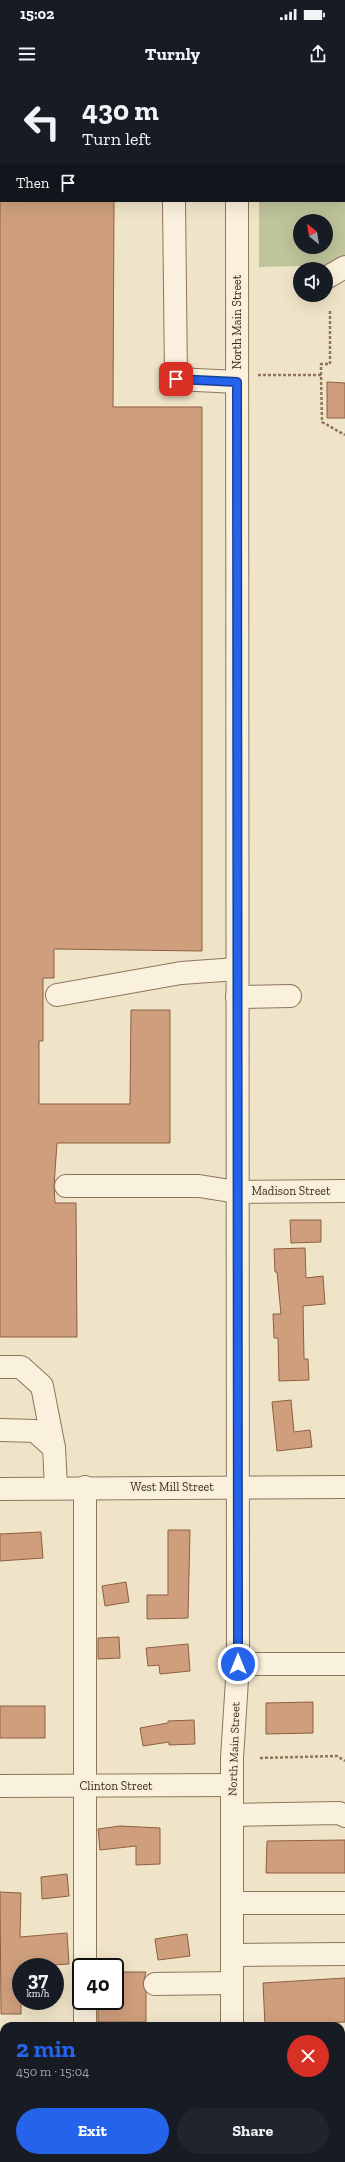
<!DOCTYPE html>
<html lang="en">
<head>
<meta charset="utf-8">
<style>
	body { margin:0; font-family:"Zilla Slab",serif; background:#20242c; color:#f1f3f6; height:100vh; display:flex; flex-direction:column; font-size:15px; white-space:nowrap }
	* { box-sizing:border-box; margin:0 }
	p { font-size:13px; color:#9ea1a6 }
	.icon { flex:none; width:22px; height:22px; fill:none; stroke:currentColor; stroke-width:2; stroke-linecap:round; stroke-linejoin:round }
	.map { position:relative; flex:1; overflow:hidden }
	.side { position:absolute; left:0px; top:1942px; width:345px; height:140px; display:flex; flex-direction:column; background:#171b24; border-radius:12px 12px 0 0; box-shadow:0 4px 16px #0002 }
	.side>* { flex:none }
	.guide { position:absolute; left:0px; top:0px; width:345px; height:122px; box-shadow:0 4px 16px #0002; background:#171b24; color:#f1f3f6; overflow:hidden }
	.needle { width:26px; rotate:330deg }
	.buttons { position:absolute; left:293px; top:134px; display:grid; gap:8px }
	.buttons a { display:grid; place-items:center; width:40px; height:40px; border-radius:50%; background:#171b24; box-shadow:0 4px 16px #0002; font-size:20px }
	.speed { position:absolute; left:12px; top:1878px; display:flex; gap:8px; font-size:20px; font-weight:700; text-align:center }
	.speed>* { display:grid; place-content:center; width:52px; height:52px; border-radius:50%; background:#171b24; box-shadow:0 4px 16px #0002; line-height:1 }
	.speed small { font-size:10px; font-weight:400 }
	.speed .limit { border:2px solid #111; border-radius:6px; background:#fff; color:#111 }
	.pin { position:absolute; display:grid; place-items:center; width:34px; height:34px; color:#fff; margin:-17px; border-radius:8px; box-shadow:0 2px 6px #0006 }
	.me { position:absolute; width:44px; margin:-22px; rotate:0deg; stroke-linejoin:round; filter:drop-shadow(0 0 3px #0008) }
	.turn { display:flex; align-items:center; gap:14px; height:84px; padding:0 16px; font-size:18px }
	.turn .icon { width:52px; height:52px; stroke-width:2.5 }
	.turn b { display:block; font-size:28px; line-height:34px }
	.then { display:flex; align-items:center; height:38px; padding:0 16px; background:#0003; gap:8px; font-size:15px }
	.round { display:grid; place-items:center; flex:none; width:42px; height:42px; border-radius:21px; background:#20242c }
	.head { display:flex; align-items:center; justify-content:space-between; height:68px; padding:0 16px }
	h1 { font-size:24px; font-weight:700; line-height:30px; color:#2563eb }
	.action { display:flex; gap:8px; margin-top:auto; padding:8px 16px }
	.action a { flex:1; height:46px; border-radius:24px; background:#2563eb; color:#fff; font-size:16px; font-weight:700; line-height:46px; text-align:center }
	.action a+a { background:#20242c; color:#f1f3f6 }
	.status { display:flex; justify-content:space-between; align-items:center; height:28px; padding:0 20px; background:#171b24; direction:ltr }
	.status svg { height:11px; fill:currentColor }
	header { display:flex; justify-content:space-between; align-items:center; height:52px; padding:0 16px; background:#171b24; font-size:18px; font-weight:700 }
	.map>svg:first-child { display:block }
	.cemetery { fill:#bfc49a; fill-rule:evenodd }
	.building { fill:#cf9f7d; stroke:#8d5f41 }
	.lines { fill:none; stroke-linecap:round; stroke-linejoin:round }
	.minor-casing { stroke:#8d765c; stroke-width:24 }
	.path { stroke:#8d765c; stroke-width:2.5; stroke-dasharray:3 2; stroke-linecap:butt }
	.minor { stroke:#faf1dc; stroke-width:22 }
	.route-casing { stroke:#184099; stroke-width:10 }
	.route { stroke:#2563eb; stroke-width:7 }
	.labels { text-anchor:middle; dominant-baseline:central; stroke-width:4; stroke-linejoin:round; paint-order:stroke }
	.street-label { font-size:12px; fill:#3d2e20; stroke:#f7eed8 }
</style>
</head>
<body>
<div class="status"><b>15:02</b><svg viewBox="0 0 49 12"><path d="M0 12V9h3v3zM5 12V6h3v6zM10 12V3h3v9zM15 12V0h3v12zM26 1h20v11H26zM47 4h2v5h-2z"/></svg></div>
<header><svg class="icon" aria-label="menu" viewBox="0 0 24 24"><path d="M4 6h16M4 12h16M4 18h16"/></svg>Turnly<svg class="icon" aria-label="share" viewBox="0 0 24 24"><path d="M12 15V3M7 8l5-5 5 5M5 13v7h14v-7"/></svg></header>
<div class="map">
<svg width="345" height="2082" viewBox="0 0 345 2082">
	<rect width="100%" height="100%" fill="#f0e4c8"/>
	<path class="cemetery" d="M 258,0 L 345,0 L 345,185 L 259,187 L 259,121 L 344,121 L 344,1 ZM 300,141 L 326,141 L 326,167 L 300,167 Z"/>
	<g class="building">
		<polygon points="0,121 114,121 113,327 202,327 202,871 54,869 54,898 43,898 43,961 39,961 39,1024 130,1024 131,930 170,930 170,1063 57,1063 54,1106 55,1123 76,1123 77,1257 0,1257"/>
		<polygon points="327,302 345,303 345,338 327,338"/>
		<polygon points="290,1140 321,1140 321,1162 291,1163"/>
		<polygon points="305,1168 306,1198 323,1196 325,1224 303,1226 304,1279 308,1279 309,1300 279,1301 278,1258 274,1258 273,1234 281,1234 277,1192 275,1192 274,1169"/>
		<polygon points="291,1320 294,1352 310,1350 312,1367 277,1371 272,1322"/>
		<polygon points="168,1450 190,1450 188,1538 147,1539 147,1515 168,1515"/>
		<polygon points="41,1452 43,1478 0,1481 0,1454"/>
		<polygon points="126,1502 129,1522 105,1526 102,1506"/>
		<polygon points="119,1557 120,1578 98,1579 98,1558"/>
		<polygon points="188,1564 190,1591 160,1594 159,1585 148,1586 146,1568"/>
		<polygon points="313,1622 313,1653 266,1654 266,1623"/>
		<rect x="0" y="1626" width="45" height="32"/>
		<polygon points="194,1640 195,1664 169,1665 169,1662 143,1666 140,1648 168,1643 168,1641"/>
		<polygon points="120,1746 160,1748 160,1784 136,1785 136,1766 100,1770 98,1749"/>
		<polygon points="345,1760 345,1793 266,1793 267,1761"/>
		<polygon points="67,1794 69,1816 42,1819 41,1797"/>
		<polygon points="0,1812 21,1813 20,1857 67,1853 69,1884 21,1887 21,1934 1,1934"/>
		<polygon points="187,1854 190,1876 158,1880 155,1859"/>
		<polygon points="115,1892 146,1892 143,1904 146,1912 146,1942 98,1942 98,1921 115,1921"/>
		<polygon points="345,1898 345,1942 325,1943 325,1946 265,1946 263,1903"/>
	</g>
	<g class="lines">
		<g class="minor-casing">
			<g id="minor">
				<polyline points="172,0 172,1"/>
				<polyline points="237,1 237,0"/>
				<polyline points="174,121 176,299 237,302"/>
				<polyline points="326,198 345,187"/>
				<polyline points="57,915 181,893 237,889"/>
				<polyline points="237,917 290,916"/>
				<polyline points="66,1106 199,1106 237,1112 345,1111"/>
				<polyline points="0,1287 21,1287 42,1306 54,1368"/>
				<polyline points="0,1350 35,1351 54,1368 56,1407"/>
				<polyline points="0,1409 345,1407"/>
				<polyline points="238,1584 345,1584"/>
				<polyline points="0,1706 232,1705"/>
				<polyline points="232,1735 339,1733 345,1736"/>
				<polyline points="232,1823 345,1823"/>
				<polyline points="232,1875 345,1874"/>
				<polyline points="85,1887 85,1407"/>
				<polyline points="155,1904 232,1903"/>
				<polyline points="85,1946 85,1921"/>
				<polyline points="232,1946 232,1678 238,1584 237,121"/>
				<polyline points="0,2001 4,2001"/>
				<polyline points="341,2003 345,2003"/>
				<polyline points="232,2078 232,2082"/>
				<polyline points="81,2082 81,2078"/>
			</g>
		</g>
		<g class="path">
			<polyline points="258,295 321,295 322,342 345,355"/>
			<polyline points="321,295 321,284 330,284 330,229"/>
			<polyline points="260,1678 337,1676 345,1681"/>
		</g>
		<use href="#minor" class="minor"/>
	</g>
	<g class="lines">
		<g class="route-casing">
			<polyline id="route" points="176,299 237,302 238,1584"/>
		</g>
		<use href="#route" class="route"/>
	</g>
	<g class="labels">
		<g class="street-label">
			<text transform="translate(237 242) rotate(-90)">North Main Street</text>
			<text x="291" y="1111">Madison Street</text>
			<text x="172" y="1407">West Mill Street</text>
			<text transform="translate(234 1669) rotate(-88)">North Main Street</text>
			<text x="116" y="1706">Clinton Street</text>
		</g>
	</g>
</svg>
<div class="buttons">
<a><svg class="needle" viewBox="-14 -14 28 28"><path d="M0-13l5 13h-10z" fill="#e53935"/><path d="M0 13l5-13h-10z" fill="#9ea1a6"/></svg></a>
<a><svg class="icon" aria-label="sound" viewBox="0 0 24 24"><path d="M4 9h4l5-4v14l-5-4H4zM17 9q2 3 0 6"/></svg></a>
</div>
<div class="speed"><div>37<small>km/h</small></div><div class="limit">40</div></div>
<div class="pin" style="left:176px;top:299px;background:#d93025"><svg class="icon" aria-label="arrive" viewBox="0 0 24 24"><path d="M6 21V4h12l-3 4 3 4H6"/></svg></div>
<svg class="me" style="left:238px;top:1584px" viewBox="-20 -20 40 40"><circle r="17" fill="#2563eb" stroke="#fff" stroke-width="3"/><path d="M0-11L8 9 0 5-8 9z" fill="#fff"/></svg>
<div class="guide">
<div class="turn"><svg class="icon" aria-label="left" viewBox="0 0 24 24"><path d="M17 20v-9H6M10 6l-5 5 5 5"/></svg><div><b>430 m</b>Turn left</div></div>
<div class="then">Then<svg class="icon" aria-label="arrive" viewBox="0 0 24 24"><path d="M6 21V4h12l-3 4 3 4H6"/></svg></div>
</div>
<section class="side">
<div class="head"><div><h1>2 min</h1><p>450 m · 15:04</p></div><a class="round" style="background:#d93025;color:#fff"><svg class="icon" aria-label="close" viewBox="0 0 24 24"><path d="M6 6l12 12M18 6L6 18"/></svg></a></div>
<div class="action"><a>Exit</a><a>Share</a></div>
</section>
</div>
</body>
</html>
